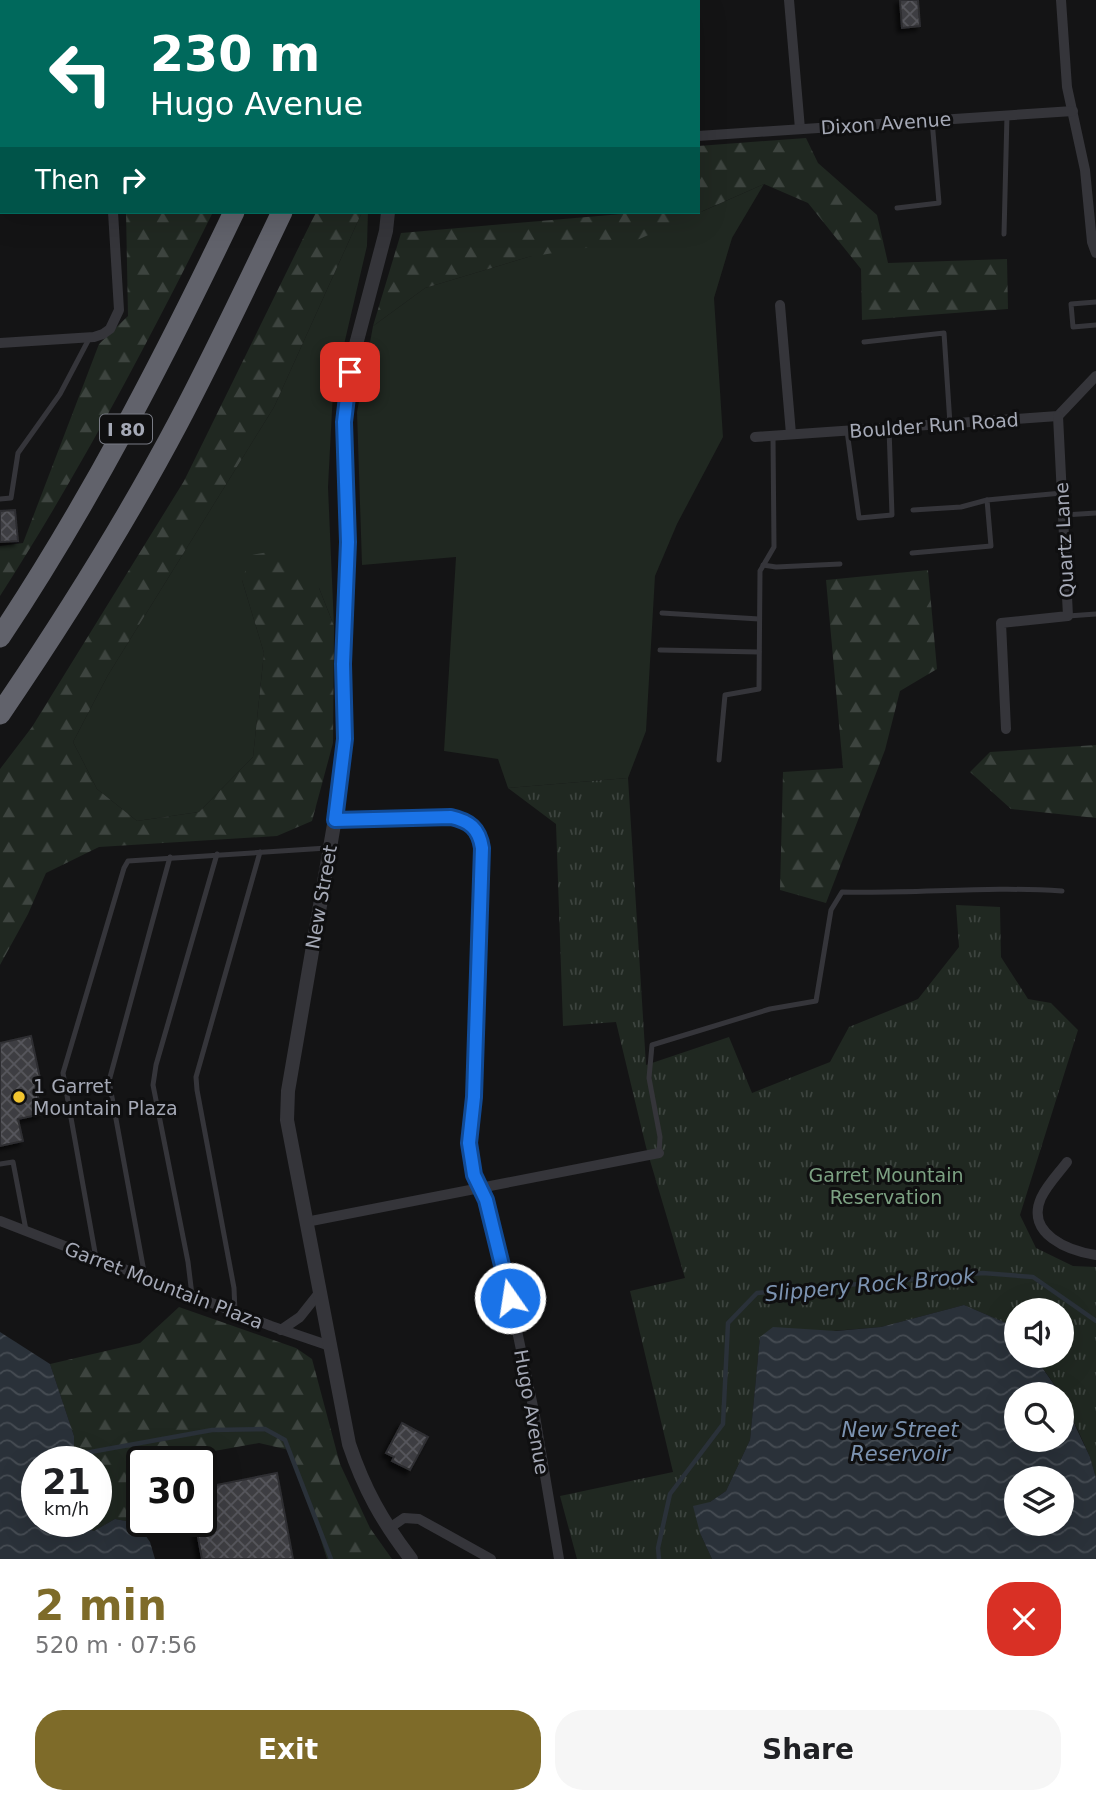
<!DOCTYPE html>
<html lang="en">
<head>
<meta charset="utf-8">
<style>
	body { margin:0; font-family:"DejaVu Sans",sans-serif; background:#f6f6f6; color:#202124; height:100vh; display:flex; flex-direction:column; font-size:26px; white-space:nowrap }
	* { box-sizing:border-box; margin:0 }
	p { font-size:23px; color:#757577 }
	.icon { flex:none; width:38px; height:38px; fill:none; stroke:currentColor; stroke-width:2; stroke-linecap:round; stroke-linejoin:round }
	.map { position:relative; height:1559px; overflow:hidden }
	.panel { display:flex; flex-direction:column; background:#fff; flex:1 }
	.panel>* { flex:none }
	.hud { position:absolute; left:0px; top:0px; width:700px; height:214px; box-shadow:0 7px 28px #0002; background:#00695c; color:#fff; overflow:hidden }
	.controls { position:absolute; left:1004px; top:1298px; display:grid; gap:14px }
	.controls a { display:grid; place-items:center; width:70px; height:70px; border-radius:50%; background:#fff; box-shadow:0 7px 28px #0002; font-size:35px }
	.speed { position:absolute; left:21px; top:1446px; display:flex; gap:14px; font-size:35px; font-weight:700; text-align:center }
	.speed>* { display:grid; place-content:center; width:91px; height:91px; border-radius:50%; background:#fff; box-shadow:0 7px 28px #0002; line-height:1 }
	.speed small { font-size:18px; font-weight:400 }
	.speed .limit { border:4px solid #111; border-radius:10px; background:#fff; color:#111 }
	.pin { position:absolute; display:grid; place-items:center; width:60px; height:60px; color:#fff; margin:-30px; border-radius:14px; box-shadow:0 4px 10px #0006 }
	.me { position:absolute; width:77px; margin:-38px; rotate:347deg; stroke-linejoin:round; filter:drop-shadow(0 0 5px #0008) }
	.turn { display:flex; align-items:center; gap:24px; height:147px; padding:0 35px; font-size:32px }
	.turn .icon { width:91px; height:91px; stroke-width:2.5 }
	.turn b { display:block; font-size:49px; line-height:60px }
	.then { display:flex; align-items:center; height:66px; padding:0 35px; background:#0003; gap:14px; font-size:26px }
	.round { display:grid; place-items:center; flex:none; width:74px; height:74px; border-radius:28px; background:#f6f6f6 }
	.head { display:flex; align-items:center; justify-content:space-between; height:119px; padding:0 35px }
	h1 { font-size:42px; font-weight:600; line-height:52px; color:#7e6b29 }
	.cta { display:flex; gap:14px; margin-top:auto; padding:14px 35px }
	.cta a { flex:1; height:80px; border-radius:28px; background:#7e6b29; color:#fff; font-size:28px; font-weight:600; line-height:80px; text-align:center }
	.cta a+a { background:#f6f6f6; color:#202124 }
	.map>svg:first-child { display:block }
	.grass { fill:#202821 }
	.forest { fill:url(#forest-firs) }
	.park { fill:url(#park-tufts) }
	.water { fill:url(#water-waves); fill-rule:evenodd }
	.lines { fill:none; stroke-linecap:round; stroke-linejoin:round }
	.stream { stroke:#2a3139; stroke-width:4.5 }
	.building { fill:url(#building-cross-hatch); stroke:#2e2e31; stroke-width:2; filter:url(#shadow) }
	.service { stroke:#35353a; stroke-width:5 }
	.minor { stroke:#35353a; stroke-width:10 }
	.tertiary { stroke:#35353a; stroke-width:14 }
	.motorway { stroke:#61626b; stroke-width:21 }
	.route-casing { stroke:#114b97; stroke-width:18 }
	.route { stroke:#1a73e8; stroke-width:12 }
	.poi-dot { fill:#f2c52f; stroke:#0f0f10; stroke-width:2.5 }
	.labels { text-anchor:middle; dominant-baseline:central; stroke-width:6; stroke-linejoin:round; paint-order:stroke }
	.shield { fill:#0f0f10; stroke:#787b84; stroke-width:2 }
	.shield-label { font-size:18px; font-weight:bold; fill:#a5a9b6 }
	.street-label { font-size:19px; fill:#a5a9b6; stroke:#0f0f10 }
	.poi-label { font-size:19px; fill:#a5a9b6; stroke:#0f0f10; text-anchor:start }
	.park-label { font-size:19px; fill:#7ca182; stroke:#0f0f10 }
	.water-label { font-size:21px; font-style:italic; fill:#7c93b1; stroke:#0f0f10 }
</style>
</head>
<body>
<div class="map">
<svg width="1096" height="1559" viewBox="0 0 1096 1559">
	<defs>
		<pattern id="forest-firs" width="22" height="20" patternUnits="userSpaceOnUse" patternTransform="scale(1.75)"><rect width="22" height="20" fill="#202821"/><path d="M5 1l3.5 6h-7zM16 11l3.5 6h-7z" fill="#3d443f"/></pattern>
		<pattern id="park-tufts" width="24" height="20" patternUnits="userSpaceOnUse" patternTransform="scale(1.75)"><rect width="24" height="20" fill="#202821"/><path d="M3 7l-1-3M5 7V3M7 7l1-3M15 17l-1-3M17 17v-4M19 17l1-3" fill="none" stroke="#3d443f"/></pattern>
		<pattern id="water-waves" width="16" height="10" patternUnits="userSpaceOnUse" patternTransform="scale(1.75)"><rect width="16" height="10" fill="#2a3139"/><path d="M0 5q4-4 8 0t8 0" fill="none" stroke="#464c53"/></pattern>
		<pattern id="building-cross-hatch" width="8" height="8" patternUnits="userSpaceOnUse" patternTransform="scale(1.75)"><rect width="8" height="8" fill="#3e3e42"/><path d="M0 0l8 8M0 8l8-8" fill="none" stroke="#57575b"/></pattern>
		<filter id="shadow"><feDropShadow dx="-4" dy="4" stdDeviation="2" flood-color="#0009"/></filter>
	</defs>
	<rect width="100%" height="100%" fill="#141415"/>
	<g class="grass">
		<polygon points="764,184 732,238 714,298 723,437 677,524 655,576 646,731 628,778 508,788 498,759 444,751 456,557 362,565 357,412 373,326 425,288 528,257 703,211"/>
		<polygon points="362,212 368,212 367,246 333,392 328,487 334,626 319,588 242,580 264,653 253,757 199,812 137,821 97,789 73,742 108,675 274,407"/>
	</g>
	<g class="forest">
		<polygon points="806,138 818,163 877,215 888,263 1007,259 1008,309 862,320 861,269 808,203 764,184 637,240 528,257 425,288 373,326 401,233 645,212 698,212 698,146"/>
		<path d="M 126,212 L 213,212 C 148,343 79,473 0,596 L 0,546 L 23,543 L 99,344 L 128,316 Z"/>
		<polygon points="316,212 362,212 274,407 108,675 73,742 97,789 137,821 199,812 253,757 264,653 242,580 251,555 286,549 319,588 334,626 333,743 312,821 277,836 99,847 46,873 28,914 0,965 0,769 32,727 184,481"/>
		<polygon points="928,570 937,669 900,691 885,750 826,903 780,890 783,772 843,768 826,580"/>
		<polygon points="1096,745 1096,818 1011,809 970,772 990,752"/>
		<polygon points="179,1307 296,1348 312,1359 340,1464 370,1528 392,1559 327,1559 302,1481 289,1450 259,1443 159,1461 142,1461 142,1470 136,1487 137,1523 115,1519 94,1531 77,1526 77,1521 96,1521 96,1461 74,1461 74,1436 50,1364 140,1343"/>
	</g>
	<polygon class="park" points="628,778 646,1065 729,1037 752,1093 830,1062 849,1027 918,999 959,947 956,905 1000,907 1001,957 1028,999 1051,1003 1078,1030 1020,1215 1036,1248 1073,1266 1096,1267 1096,1478 1090,1457 1062,1395 1034,1356 1062,1356 1062,1311 1017,1311 1017,1331 1013,1326 964,1305 881,1327 760,1337 750,1440 726,1491 710,1502 700,1533 712,1559 577,1559 560,1496 673,1472 630,1291 685,1278 646,1147 616,1022 563,1026 556,824 508,788"/>
	<g class="water">
		<path d="M 964,1305 L 1013,1326 L 1017,1331 L 1017,1356 L 1034,1356 L 1060,1393 L 1061,1395 L 1017,1395 L 1017,1440 L 1062,1440 L 1062,1398 L 1090,1457 L 1096,1478 L 1096,1559 L 712,1559 L 700,1533 L 693,1506 L 710,1502 L 726,1491 L 750,1440 L 760,1337 L 773,1327 L 836,1331 L 881,1327 ZM 1017,1479 L 1062,1479 L 1062,1524 L 1017,1524 Z"/>
		<polygon points="0,1332 50,1364 74,1436 74,1461 37,1461 37,1521 77,1521 78,1526 94,1531 115,1519 137,1523 150,1542 155,1559 0,1559"/>
	</g>
	<g class="lines">
		<g class="stream">
			<polyline points="74,1455 212,1430 265,1429 285,1440 331,1559"/>
			<polyline points="659,1559 658,1548 670,1494 723,1424 728,1323 757,1293 983,1273 1033,1277 1096,1321"/>
		</g>
	</g>
	<g class="building">
		<polygon points="900,0 918,0 920,26 902,28"/>
		<polygon points="15,510 18,541 0,542 0,511"/>
		<polygon points="31,1036 40,1078 34,1079 42,1114 18,1119 23,1141 0,1146 0,1043"/>
		<polygon points="402,1423 428,1437 410,1470 392,1461 394,1457 386,1453"/>
		<polygon points="277,1473 293,1559 202,1559 195,1521 201,1521 201,1488"/>
	</g>
	<g class="lines">
		<g class="service">
			<polyline points="897,208 939,203 932,120"/>
			<polyline points="1004,234 1007,115"/>
			<polyline points="1096,302 1071,304 1073,327 1096,325"/>
			<polyline points="864,342 944,333 950,424"/>
			<polyline points="847,431 859,518 892,515 889,428"/>
			<polyline points="0,499 11,498 18,453 60,394 90,337"/>
			<polyline points="913,510 961,507 987,500"/>
			<polyline points="1064,515 1096,513"/>
			<polyline points="912,553 991,546 987,500 1062,493"/>
			<polyline points="763,565 776,567 840,564"/>
			<polyline points="662,613 759,619"/>
			<polyline points="1068,616 1096,614"/>
			<polyline points="660,650 759,652"/>
			<polyline points="719,760 725,695 759,689 760,571 774,547 773,436"/>
			<path d="M 659,1153 L 660,1137 L 649,1078 L 652,1045 L 770,1009 L 816,1001 L 831,910 L 842,892 C 916,894 988,886 1062,891"/>
			<polyline points="0,1164 13,1162 26,1230"/>
			<polyline points="96,1258 63,1073 124,868 128,861 327,848"/>
			<polyline points="145,1277 109,1081 170,857"/>
			<polyline points="192,1295 188,1262 153,1085 156,1065 217,854"/>
			<polyline points="235,1312 234,1288 197,1090 196,1077 260,852"/>
		</g>
		<g class="minor">
			<polyline points="231,0 231,2"/>
			<polyline points="511,0 511,2"/>
			<polyline points="789,0 800,129"/>
			<polyline points="1061,0 1067,87 1085,170 1092,242 1096,253"/>
			<polyline points="129,2 130,0"/>
			<polyline points="0,34 2,33"/>
			<polyline points="698,136 1073,111"/>
			<polyline points="0,188 2,187"/>
			<polyline points="780,305 791,434"/>
			<polyline points="0,343 94,337 103,334 110,329 119,310 113,212"/>
			<polyline points="755,437 1058,416 1096,376"/>
			<polyline points="1006,729 1001,623 1068,616 1058,416"/>
			<path d="M 335,820 L 451,817 C 466,820 475,824 481,839 L 474,1097 L 469,1143 L 471,1160 L 474,1175 L 486,1201 L 505,1274 L 535,1416 L 559,1559"/>
			<path d="M 1067,1162 C 1058,1174 1047,1185 1041,1198 C 1025,1234 1069,1251 1096,1255"/>
			<polyline points="0,1221 271,1326 330,1346"/>
			<polyline points="306,1222 659,1153"/>
			<polyline points="281,1330 300,1317 319,1293"/>
			<polyline points="388,1529 404,1518 419,1519 491,1559"/>
		</g>
		<g class="tertiary">
			<polyline points="453,0 453,2"/>
			<path d="M 388,212 L 386,231 L 353,356 L 347,391 L 344,422 L 348,542 L 343,664 L 345,739 L 337,807 L 288,1091 L 287,1120 L 349,1444 C 364,1489 382,1521 411,1559"/>
		</g>
		<g class="motorway">
			<polyline points="343,2 344,0"/>
			<polyline points="396,2 397,0"/>
			<path d="M 0,637 C 90,502 164,358 234,212"/>
			<path d="M 0,714 C 64,620 125,523 178,423 C 215,353 248,283 282,212"/>
		</g>
	</g>
	<g class="lines">
		<g class="route-casing">
			<path id="route" d="M 350,372 L 344,422 L 348,542 L 343,664 L 345,739 L 335,820 L 451,817 C 469,821 479,828 482,848 L 474,1097 L 469,1143 L 474,1175 L 486,1200 L 510,1298"/>
		</g>
		<use href="#route" class="route"/>
	</g>
	<circle class="poi-dot" cx="19" cy="1097" r="7"/>
	<g class="labels">
		<rect class="shield" x="100" y="414.5" width="52" height="29" rx="5"/>
		<g class="shield-label">
			<text x="126" y="429">I 80</text>
		</g>
		<g class="street-label">
			<text transform="translate(886 123) rotate(-4)">Dixon Avenue</text>
			<text transform="translate(934 425) rotate(-4)">Boulder Run Road</text>
			<text transform="translate(1064 540) rotate(-93)">Quartz Lane</text>
			<text transform="translate(321 897) rotate(-80)">New Street</text>
			<text transform="translate(164 1285) rotate(21)">Garret Mountain Plaza</text>
			<text transform="translate(532 1412) rotate(80)">Hugo Avenue</text>
		</g>
		<g class="poi-label">
			<text x="33" y="1086">1 Garret<tspan x="33" dy="22">Mountain Plaza</tspan></text>
		</g>
		<g class="park-label">
			<text x="886" y="1175">Garret Mountain<tspan x="886" dy="22">Reservation</tspan></text>
		</g>
		<g class="water-label">
			<text transform="translate(870 1285) rotate(-5)">Slippery Rock Brook</text>
			<text x="900" y="1430">New Street<tspan x="900" dy="24">Reservoir</tspan></text>
		</g>
	</g>
</svg>
<div class="controls">
<a><svg class="icon" aria-label="sound" viewBox="0 0 24 24"><path d="M4 9h4l5-4v14l-5-4H4zM17 9q2 3 0 6"/></svg></a>
<a><svg class="icon" aria-label="search" viewBox="0 0 24 24"><circle cx="10" cy="10" r="6"/><path d="M15 15l6 6"/></svg></a>
<a><svg class="icon" aria-label="layers" viewBox="0 0 24 24"><path d="M12 4l9 5-9 5-9-5zM3 14l9 5 9-5"/></svg></a>
</div>
<div class="speed"><div>21<small>km/h</small></div><div class="limit">30</div></div>
<div class="pin" style="left:350px;top:372px;background:#d93025"><svg class="icon" aria-label="arrive" viewBox="0 0 24 24"><path d="M6 21V4h12l-3 4 3 4H6"/></svg></div>
<svg class="me" style="left:510px;top:1298px" viewBox="-20 -20 40 40"><circle r="17" fill="#1a73e8" stroke="#fff" stroke-width="3"/><path d="M0-11L8 9 0 5-8 9z" fill="#fff"/></svg>
<div class="hud">
<div class="turn"><svg class="icon" aria-label="left" viewBox="0 0 24 24"><path d="M17 20v-9H6M10 6l-5 5 5 5"/></svg><div><b>230 m</b>Hugo Avenue</div></div>
<div class="then">Then<svg class="icon" aria-label="right" viewBox="0 0 24 24"><path d="M7 20v-9h11M14 6l5 5-5 5"/></svg></div>
</div>
</div>
<section class="panel">
<div class="head"><div><h1>2 min</h1><p>520 m · 07:56</p></div><a class="round" style="background:#d93025;color:#fff"><svg class="icon" aria-label="close" viewBox="0 0 24 24"><path d="M6 6l12 12M18 6L6 18"/></svg></a></div>
<div class="cta"><a>Exit</a><a>Share</a></div>
</section>
</body>
</html>
